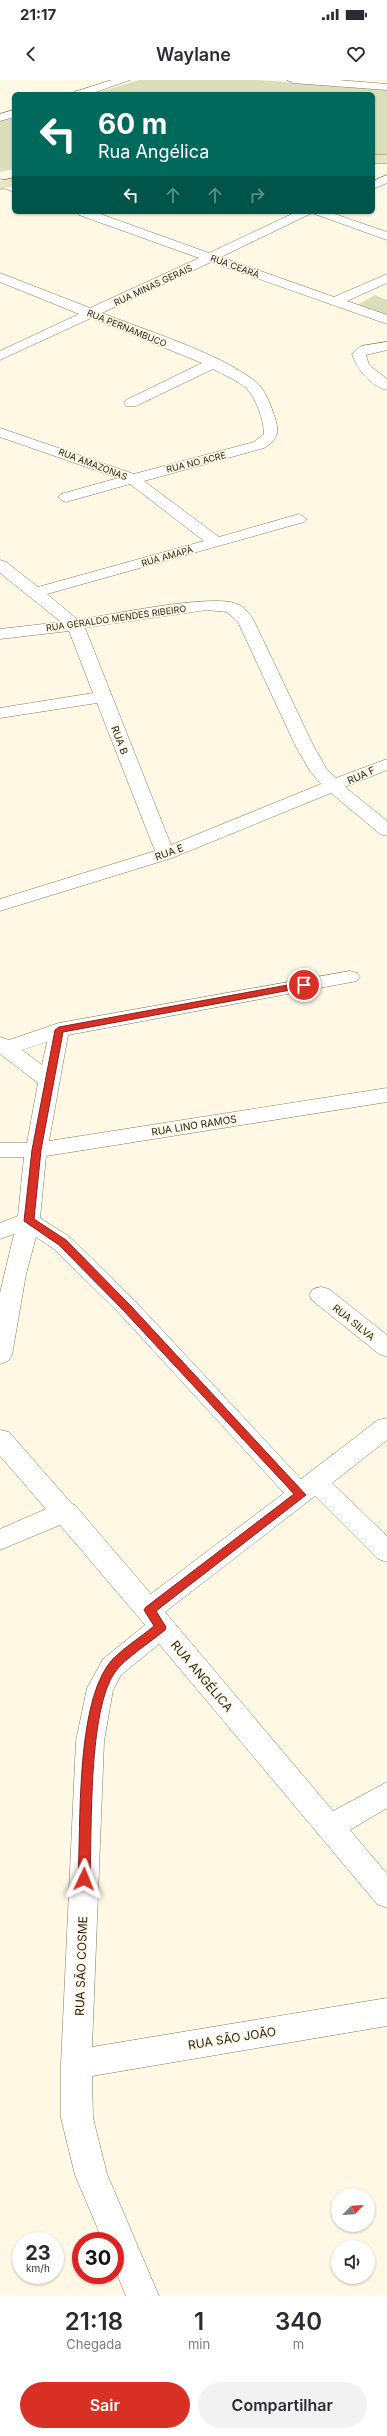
<!DOCTYPE html>
<html lang="pt">
<head>
<meta charset="utf-8">
<style>
	body { margin:0; font-family:Inter,sans-serif; background:#f2f2f3; color:#2b2b33; height:100vh; display:flex; flex-direction:column; font-size:15px; white-space:nowrap }
	* { box-sizing:border-box; margin:0 }
	p { font-size:13px; color:#7c7c81 }
	.icon { flex:none; width:22px; height:22px; fill:none; stroke:currentColor; stroke-width:2; stroke-linecap:round; stroke-linejoin:round }
	.map { position:relative; height:2216px; overflow:hidden }
	.sheet { display:flex; flex-direction:column; background:#fff; flex:1 }
	.sheet>* { flex:none }
	.top-card { position:absolute; left:12px; top:12px; width:363px; height:122px; border-radius:6px; box-shadow:0 1px 3px #0004; background:#00695c; color:#fff; overflow:hidden }
	.needle { width:26px; rotate:66deg }
	.controls { position:absolute; left:331px; top:2108px; display:grid; gap:8px }
	.controls a { display:grid; place-items:center; width:44px; height:44px; border-radius:50%; background:#fff; box-shadow:0 1px 3px #0004; font-size:20px }
	.speed { position:absolute; left:12px; top:2152px; display:flex; gap:8px; font-size:20px; font-weight:700; text-align:center }
	.speed>* { display:grid; place-content:center; width:52px; height:52px; border-radius:50%; background:#fff; box-shadow:0 1px 3px #0004; line-height:1 }
	.speed small { font-size:10px; font-weight:400 }
	.speed .limit { border:6px solid #d22; background:#fff; color:#111 }
	.pin { position:absolute; display:grid; place-items:center; width:34px; height:34px; color:#fff; margin:-17px; border:2px solid #fff; border-radius:50%; box-shadow:0 1px 4px #0007 }
	.me { position:absolute; width:44px; margin:-22px; rotate:2deg; stroke-linejoin:round; filter:drop-shadow(0 0 3px #0008) }
	.turn { display:flex; align-items:center; gap:14px; height:84px; padding:0 20px; font-size:18px }
	.turn .icon { width:52px; height:52px; stroke-width:2.5 }
	.turn b { display:block; font-size:28px; line-height:34px }
	.lanes { display:flex; align-items:center; height:38px; padding:0 20px; background:#0003; justify-content:center; gap:20px; direction:ltr }
	.lanes .off { opacity:.35 }
	.eta { display:flex; justify-content:space-evenly; align-items:center; height:68px; text-align:center }
	.eta b { font-size:24px; font-weight:600; line-height:28px }
	.primary-button { display:flex; gap:8px; margin-top:auto; padding:8px 20px }
	.primary-button a { flex:1; height:46px; border-radius:24px; background:#d93025; color:#fff; font-size:16px; font-weight:600; line-height:46px; text-align:center }
	.primary-button a+a { background:#f2f2f3; color:#2b2b33 }
	.status { display:flex; justify-content:space-between; align-items:center; height:28px; padding:0 20px; background:#fff; direction:ltr }
	.status svg { height:11px; fill:currentColor }
	header { display:flex; justify-content:space-between; align-items:center; height:52px; padding:0 20px; background:#fff; font-size:18px; font-weight:600 }
	.map>svg:first-child { display:block }
	.green { fill:#dbdebb }
	.lines { fill:none; stroke-linecap:round; stroke-linejoin:round }
	.street-casing { stroke:#847a5d; stroke-width:1 }
	.secondary-casing { stroke:#847a5d; stroke-width:1 }
	.street { fill:#fff; fill-rule:evenodd }
	.secondary { fill:#ebe2c0; fill-rule:evenodd }
	.route { fill:#d93025; stroke:#8d1f18 }
	.labels { text-anchor:middle; dominant-baseline:central; stroke-width:3; stroke-linejoin:round; paint-order:stroke }
	.far-street-label { font-size:9px; fill:#231f13; stroke:#fef8e5 }
	.street-label { font-size:10px; fill:#231f13; stroke:#fef8e5 }
	.near-street-label { font-size:12px; fill:#231f13; stroke:#fef8e5 }
</style>
</head>
<body>
<div class="status"><b>21:17</b><svg viewBox="0 0 49 12"><path d="M0 12V9h3v3zM5 12V6h3v6zM10 12V3h3v9zM15 12V0h3v12zM26 1h20v11H26zM47 4h2v5h-2z"/></svg></div>
<header><svg class="icon" aria-label="back" viewBox="0 0 24 24"><path d="M15 5l-7 7 7 7"/></svg>Waylane<svg class="icon" aria-label="heart" viewBox="0 0 24 24"><path d="M12 20l-8-8c-3-5 5-10 8-4 3-6 11-1 8 4z"/></svg></header>
<div class="map">
<svg width="387" height="2216" viewBox="0 0 387 2216">
	<rect width="100%" height="100%" fill="#fef8e5"/>
	<g class="green">
		<polygon points="139,0 258,0 387,9 387,79 373,78 373,14 92,14"/>
		<polygon points="14,37 14,89 0,92 0,41"/>
		<polygon points="375,215 387,220 387,235 357,225"/>
	</g>
	<g class="lines">
		<g class="street-casing">
			<g id="street">
				<polygon points="112,0 130,0 90,14 72,14 74,12"/>
				<polygon points="287,0 338,0 387,4 387,10 293,3"/>
				<polygon points="14,30 14,37 0,41 0,34"/>
				<polygon points="387,95 387,103 373,109 373,101"/>
				<polygon points="0,99 14,104 14,112 0,107"/>
				<path d="M 77,132 L 95,132 L 209,173 L 296,132 L 329,132 L 387,152 L 387,160 L 312,133 L 221,177 L 334,217 L 387,194 L 387,203 L 347,221 L 387,235 L 387,244 L 211,182 L 102,233 C 147,251 217,272 255,301 C 266,310 271,326 275,338 C 280,353 277,360 264,368 L 144,401 L 219,457 L 299,434 L 307,439 L 304,442 L 47,514 L 78,540 C 109,535 214,513 237,524 C 245,527 250,534 254,541 L 314,667 L 326,688 L 336,698 L 387,679 L 387,690 L 345,707 L 387,741 L 387,756 L 380,754 L 331,713 L 172,778 L 0,831 L 0,819 L 155,771 L 97,623 L 0,638 L 0,628 L 93,613 L 69,551 L 0,559 L 0,549 L 61,542 L 0,493 L 0,480 L 6,482 L 38,507 L 204,461 L 130,404 L 66,422 L 61,420 L 58,417 L 61,414 L 118,398 L 0,357 L 0,348 L 134,394 L 254,362 L 264,354 C 264,340 256,318 246,308 C 237,300 224,295 213,289 L 136,326 L 126,326 L 124,323 L 126,320 L 202,283 L 91,238 L 0,280 L 0,271 L 79,234 L 0,202 L 0,193 L 90,228 L 199,178 L 79,135 ZM 207,530 L 227,532 L 238,542 L 296,667 L 310,691 L 321,704 L 171,765 L 85,548 Z"/>
				<path d="M 387,262 L 387,270 L 366,275 L 369,285 L 387,299 L 387,310 C 370,306 357,289 352,274 L 361,266 Z"/>
				<path d="M 350,891 L 357,893 L 360,897 L 357,901 L 68,955 L 49,1061 L 387,1008 L 387,1022 L 46,1076 L 40,1138 L 70,1157 L 135,1221 L 301,1399 L 378,1340 L 387,1338 L 387,1360 L 332,1403 L 387,1456 L 387,1482 L 378,1479 L 315,1416 L 165,1532 L 333,1731 L 387,1702 L 387,1728 L 350,1750 L 387,1794 L 387,1828 L 377,1824 L 159,1564 L 121,1595 L 113,1610 L 104,1661 L 92,1967 L 387,1918 L 387,1946 L 92,1996 L 93,2038 L 107,2094 L 159,2216 L 126,2216 L 115,2189 L 115,2161 L 103,2161 L 75,2095 L 61,2038 L 61,1984 L 76,1661 L 87,1608 L 103,1579 L 145,1545 L 60,1445 L 0,1470 L 0,1449 L 46,1429 L 0,1376 L 0,1350 L 9,1352 L 72,1424 L 75,1425 L 151,1514 L 284,1413 L 119,1233 L 54,1169 L 36,1157 L 26,1194 L 12,1275 L 8,1281 L 0,1284 L 0,1213 L 14,1154 L 0,1159 L 0,1143 L 18,1136 L 24,1077 L 0,1077 L 0,1063 L 27,1063 L 38,1003 L 0,974 L 0,957 L 9,960 L 59,943 ZM 47,962 L 42,985 L 22,970 Z"/>
				<polygon points="321,1207 329,1209 387,1255 387,1277 379,1274 313,1221 309,1215 313,1209"/>
			</g>
		</g>
		<g class="secondary-casing">
			<g id="secondary">
				<rect x="373" y="75" width="14" height="8"/>
				<polygon points="14,98 14,106 0,109 0,101"/>
			</g>
		</g>
		<use href="#street" class="street"/>
		<use href="#secondary" class="secondary"/>
	</g>
	<path class="route" d="M 304,902 L 307,903 L 307,907 L 63,952 L 41,1070 L 34,1139 L 66,1160 L 130,1225 L 306,1415 L 156,1531 L 166,1547 L 165,1550 C 152,1561 124,1579 115,1592 C 88,1630 92,1749 90,1799 L 84,1805 L 78,1799 C 81,1743 76,1630 108,1585 C 117,1572 141,1557 154,1546 L 144,1530 L 146,1527 L 294,1414 L 123,1230 L 59,1165 L 24,1141 L 32,1070 L 55,950 L 59,947 Z"/>
	<g class="labels">
		<g class="far-street-label">
			<text transform="translate(235 186) rotate(20)">RUA CEARÁ</text>
			<text transform="translate(153 205) rotate(-25)">RUA MINAS GERAIS</text>
			<text transform="translate(127 248) rotate(22)">RUA PERNAMBUCO</text>
			<text transform="translate(196 382) rotate(-14)">RUA NO ACRE</text>
			<text transform="translate(93 384) rotate(21)">RUA AMAZONAS</text>
			<text transform="translate(167 476) rotate(-16)">RUA AMAPÁ</text>
			<text transform="translate(116 538) rotate(-8)">RUA GERALDO MENDES RIBEIRO</text>
		</g>
		<g class="street-label">
			<text transform="translate(120 660) rotate(69)">RUA B</text>
			<text transform="translate(361 695) rotate(-24)">RUA F</text>
			<text transform="translate(169 772) rotate(-20)">RUA E</text>
			<text transform="translate(194 1045) rotate(-9)">RUA LINO RAMOS</text>
			<text transform="translate(354 1242) rotate(39)">RUA SILVA</text>
		</g>
		<g class="near-street-label">
			<text transform="translate(202 1596) rotate(50)">RUA ANGÉLICA</text>
			<text transform="translate(81 1886) rotate(-88)">RUA SÃO COSME</text>
			<text transform="translate(232 1958) rotate(-9)">RUA SÃO JOÃO</text>
		</g>
	</g>
</svg>
<div class="controls">
<a><svg class="needle" viewBox="-14 -14 28 28"><path d="M0-13l5 13h-10z" fill="#e53935"/><path d="M0 13l5-13h-10z" fill="#7c7c81"/></svg></a>
<a><svg class="icon" aria-label="sound" viewBox="0 0 24 24"><path d="M4 9h4l5-4v14l-5-4H4zM17 9q2 3 0 6"/></svg></a>
</div>
<div class="speed"><div>23<small>km/h</small></div><div class="limit">30</div></div>
<div class="pin" style="left:304px;top:905px;background:#d93025"><svg class="icon" aria-label="arrive" viewBox="0 0 24 24"><path d="M6 21V4h12l-3 4 3 4H6"/></svg></div>
<svg class="me" style="left:84px;top:1799px" viewBox="-20 -20 40 40"><path d="M0-17L14 15 0 8-14 15z" fill="#d93025" stroke="#fff" stroke-width="4"/></svg>
<div class="top-card">
<div class="turn"><svg class="icon" aria-label="left" viewBox="0 0 24 24"><path d="M17 20v-9H6M10 6l-5 5 5 5"/></svg><div><b>60 m</b>Rua Angélica</div></div>
<div class="lanes"><svg class="icon" aria-label="left" viewBox="0 0 24 24"><path d="M17 20v-9H6M10 6l-5 5 5 5"/></svg><svg class="icon off" aria-label="ahead" viewBox="0 0 24 24"><path d="M12 20V5M6 11l6-6 6 6"/></svg><svg class="icon off" aria-label="ahead" viewBox="0 0 24 24"><path d="M12 20V5M6 11l6-6 6 6"/></svg><svg class="icon off" aria-label="right" viewBox="0 0 24 24"><path d="M7 20v-9h11M14 6l5 5-5 5"/></svg></div>
</div>
</div>
<section class="sheet">
<div class="eta">
<div><b>21:18</b><p>Chegada</p></div>
<div><b>1</b><p>min</p></div>
<div><b>340</b><p>m</p></div>
</div>
<div class="primary-button"><a>Sair</a><a>Compartilhar</a></div>
</section>
</body>
</html>
